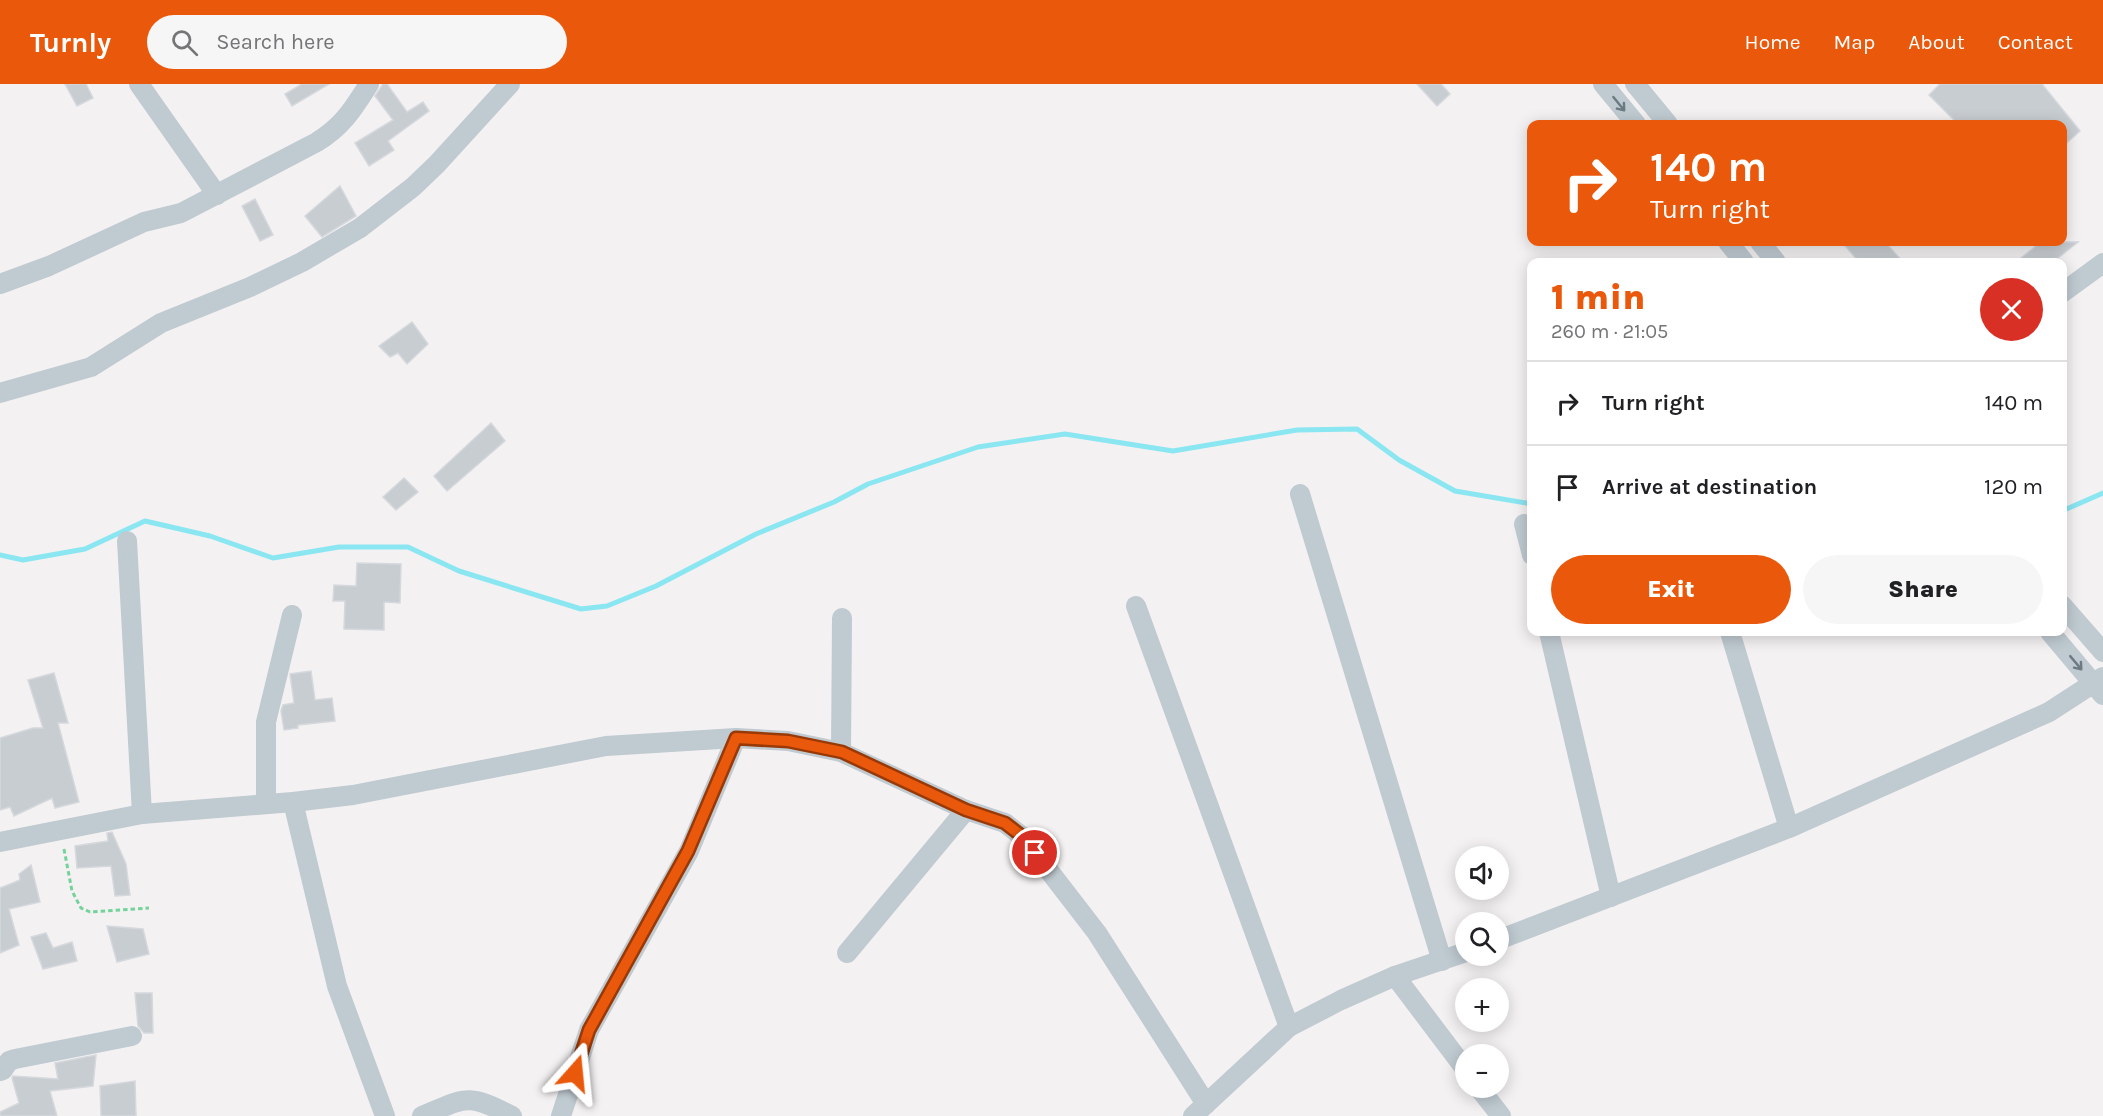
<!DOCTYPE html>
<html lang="en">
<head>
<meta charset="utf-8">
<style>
	body { margin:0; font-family:Karla,sans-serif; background:#f6f6f6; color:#202124; height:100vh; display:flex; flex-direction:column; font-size:22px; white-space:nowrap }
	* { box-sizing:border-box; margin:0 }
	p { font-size:20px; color:#757577 }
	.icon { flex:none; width:33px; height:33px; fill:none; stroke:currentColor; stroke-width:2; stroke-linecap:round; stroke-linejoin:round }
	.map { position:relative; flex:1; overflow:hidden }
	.drawer { position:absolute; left:1527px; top:174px; width:540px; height:378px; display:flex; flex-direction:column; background:#fff; border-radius:12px; box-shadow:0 3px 15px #0003 }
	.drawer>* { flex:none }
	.top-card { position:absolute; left:1527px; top:36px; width:540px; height:126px; border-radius:12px; box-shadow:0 3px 15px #0003; background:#ea580c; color:#fff; overflow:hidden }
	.tools { position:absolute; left:1455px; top:762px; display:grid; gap:12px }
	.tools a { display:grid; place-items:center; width:54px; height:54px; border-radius:50%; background:#fff; box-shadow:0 3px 15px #0003; font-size:30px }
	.pin { position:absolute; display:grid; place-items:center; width:51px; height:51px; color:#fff; margin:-26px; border:3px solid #fff; border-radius:50%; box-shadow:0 2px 6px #0007 }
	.me { position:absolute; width:66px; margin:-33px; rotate:18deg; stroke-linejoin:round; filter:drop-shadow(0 0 4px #0008) }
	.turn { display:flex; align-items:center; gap:21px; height:126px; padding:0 24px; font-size:27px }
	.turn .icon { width:78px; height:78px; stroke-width:2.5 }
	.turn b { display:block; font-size:42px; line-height:51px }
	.round { display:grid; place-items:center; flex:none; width:63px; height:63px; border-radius:32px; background:#f6f6f6 }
	.summary { display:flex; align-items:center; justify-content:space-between; height:102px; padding:0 24px }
	h1 { font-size:36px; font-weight:800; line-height:45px; color:#ea580c }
	.button { display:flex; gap:12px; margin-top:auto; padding:12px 24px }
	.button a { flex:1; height:69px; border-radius:36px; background:#ea580c; color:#fff; font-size:24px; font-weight:800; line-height:69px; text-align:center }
	.button a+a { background:#f6f6f6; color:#202124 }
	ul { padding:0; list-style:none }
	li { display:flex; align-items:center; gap:18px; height:84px; padding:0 24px; border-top:2px solid #e0e0e0 }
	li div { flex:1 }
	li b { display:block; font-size:22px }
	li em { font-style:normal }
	header { display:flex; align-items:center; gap:36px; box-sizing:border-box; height:84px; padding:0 30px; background:#ea580c; color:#fff }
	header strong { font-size:28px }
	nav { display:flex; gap:33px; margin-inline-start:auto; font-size:21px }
	.search { width:420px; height:54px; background:#f6f6f6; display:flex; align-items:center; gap:15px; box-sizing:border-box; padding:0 21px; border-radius:33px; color:#757577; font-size:22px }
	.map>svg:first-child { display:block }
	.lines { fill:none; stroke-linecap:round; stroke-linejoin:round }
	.stream { stroke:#8ae6f1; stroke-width:5 }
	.building { fill:#c8cdd1; stroke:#d5d8dd; stroke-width:1.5 }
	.path { stroke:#74d39b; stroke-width:3; stroke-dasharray:4.5 3; stroke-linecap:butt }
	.minor { stroke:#bfcad1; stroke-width:20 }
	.oneway { stroke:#6c7a82 }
	.route-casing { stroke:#983908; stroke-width:15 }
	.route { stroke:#ea580c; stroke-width:10 }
</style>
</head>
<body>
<header>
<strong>Turnly</strong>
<div class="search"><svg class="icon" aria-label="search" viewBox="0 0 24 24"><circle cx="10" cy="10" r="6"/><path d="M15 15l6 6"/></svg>Search here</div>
<nav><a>Home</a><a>Map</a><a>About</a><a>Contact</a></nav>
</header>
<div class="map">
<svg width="2103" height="1032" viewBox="0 0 2103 1032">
	<rect width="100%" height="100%" fill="#f4f1f2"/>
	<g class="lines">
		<g class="stream">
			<polyline points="2062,427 2103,409"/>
			<polyline points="0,471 23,476 85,465 145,437 210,452 273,474 339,463 408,463 459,487 581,525 607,522 656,502 756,450 834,418 868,400 978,363 1065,350 1173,367 1297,346 1357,345 1399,376 1455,407 1532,420"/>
		</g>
	</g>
	<g class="building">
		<polygon points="65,0 86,0 93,14 77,22"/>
		<polygon points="302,0 329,0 292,22 285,10"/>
		<polygon points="383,0 387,0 407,28 423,18 429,27 388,57 394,66 369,82 355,59 393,36 375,12"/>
		<polygon points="1417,0 1441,0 1450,10 1437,22"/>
		<polygon points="1940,0 2042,0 2080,47 2062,63 2062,40 1958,40 1929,11"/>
		<polygon points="340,102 356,132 322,153 305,132"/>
		<polygon points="255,115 273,151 260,157 242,122"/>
		<polygon points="1842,158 1885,158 1903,178 1859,178"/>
		<polygon points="2041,158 2078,158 2053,178 2016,178"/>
		<polygon points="412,238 428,260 407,280 398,269 390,273 379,262"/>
		<polygon points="491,339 505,357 447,407 434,392"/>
		<polygon points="404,394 418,408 396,426 383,413"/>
		<polygon points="357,479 401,480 400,519 384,518 384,546 344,545 345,517 333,517 334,501 356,502"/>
		<polygon points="311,587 315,616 332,614 335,637 298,641 298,644 284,646 281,627 283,621 294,619 290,590"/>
		<polygon points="54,589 68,639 58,639 79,718 55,724 52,714 14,732 10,723 0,726 0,654 33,644 43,644 28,596"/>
		<polygon points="112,748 126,780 130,811 115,812 111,782 77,784 75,762 108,757 107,749"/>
		<polygon points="31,781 40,818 9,825 19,861 0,869 0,804 20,796 19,790"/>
		<polygon points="107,842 143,845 149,870 117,878"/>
		<polygon points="46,849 53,864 72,858 77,877 43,885 31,853"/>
		<polygon points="135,909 152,909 153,949 144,949 138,942"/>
		<polygon points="96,971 93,1002 50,1007 57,1032 0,1032 0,1028 19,1019 12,994 13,992 58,995 55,979"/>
		<polygon points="135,997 136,1032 101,1032 100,1002"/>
	</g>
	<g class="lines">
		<polyline class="path" points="64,765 72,807 81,824 90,828 149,824"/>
		<g class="minor">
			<polyline points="139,0 217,111"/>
			<polyline points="1603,0 1636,40"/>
			<polyline points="1635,0 1668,40"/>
			<polyline points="1728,158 1744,178"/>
			<polyline points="1760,158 1776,178"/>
			<path d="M 0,200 L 49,182 L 144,138 L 181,129 L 317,58 C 343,42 353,25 369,0"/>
			<polyline points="2062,209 2103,179"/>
			<polyline points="0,309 91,283 161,239 250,203 302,178 360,144 413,103 437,80 510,0"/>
			<polyline points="1300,410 1442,877"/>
			<polyline points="1524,440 1532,471"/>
			<polyline points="127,457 142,730"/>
			<polyline points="2062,521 2103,568"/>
			<polyline points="1136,522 1289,943"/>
			<polyline points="1549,548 1611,813"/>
			<polyline points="1730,548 1789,744"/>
			<polyline points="2050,548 2103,611"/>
			<polyline points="841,668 842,534"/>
			<polyline points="293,718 337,902 385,1032"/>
			<polyline points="266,720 266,638 292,531"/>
			<polyline points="0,758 142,730 293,718 353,711 606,662 736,654 788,657 841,668 966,726 1005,739 1023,753 1097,849 1206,1020"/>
			<polyline points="1498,856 1789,744 2049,628 2103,593"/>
			<polyline points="847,869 966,726"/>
			<polyline points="1395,892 1466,986"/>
			<polyline points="0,987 3,986 9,977 15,975 132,952"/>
			<polyline points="1479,1004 1501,1032"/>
			<path d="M 422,1032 C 467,1013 467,1009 512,1032"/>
			<polyline points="561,1032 589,946 689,767 736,654"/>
			<polyline points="1193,1032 1289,943 1341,916 1395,892 1466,868"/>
		</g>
	</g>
	<defs><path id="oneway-shaft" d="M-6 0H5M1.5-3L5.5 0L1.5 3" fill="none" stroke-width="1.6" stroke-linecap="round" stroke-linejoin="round" transform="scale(1.5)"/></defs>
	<g class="oneway">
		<use href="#oneway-shaft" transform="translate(1619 20) rotate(51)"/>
		<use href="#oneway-shaft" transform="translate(2076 579) rotate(50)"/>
	</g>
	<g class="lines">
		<g class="route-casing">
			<polyline id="route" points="575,989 589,946 688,767 736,654 788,657 842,668 966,726 1005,739 1023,753 1035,769"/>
		</g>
		<use href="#route" class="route"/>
	</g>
</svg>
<div class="tools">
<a><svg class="icon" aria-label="sound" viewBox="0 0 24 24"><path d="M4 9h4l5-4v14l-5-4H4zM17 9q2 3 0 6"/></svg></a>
<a><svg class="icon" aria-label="search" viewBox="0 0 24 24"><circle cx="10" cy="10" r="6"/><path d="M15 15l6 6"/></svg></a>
<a>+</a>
<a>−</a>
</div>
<div class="pin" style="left:1035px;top:769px;background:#d93025"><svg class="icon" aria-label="arrive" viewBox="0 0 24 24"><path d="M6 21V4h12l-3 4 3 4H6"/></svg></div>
<svg class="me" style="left:575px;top:989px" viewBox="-20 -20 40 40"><path d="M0-17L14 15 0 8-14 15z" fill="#ea580c" stroke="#fff" stroke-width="4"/></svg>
<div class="top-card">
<div class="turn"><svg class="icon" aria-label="right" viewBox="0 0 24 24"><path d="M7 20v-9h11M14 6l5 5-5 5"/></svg><div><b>140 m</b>Turn right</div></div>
</div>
<section class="drawer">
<div class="summary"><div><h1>1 min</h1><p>260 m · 21:05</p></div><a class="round" style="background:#d93025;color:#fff"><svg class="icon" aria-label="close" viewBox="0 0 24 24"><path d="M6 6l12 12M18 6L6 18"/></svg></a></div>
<ul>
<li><svg class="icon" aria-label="right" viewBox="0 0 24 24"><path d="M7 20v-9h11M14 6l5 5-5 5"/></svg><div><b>Turn right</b></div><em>140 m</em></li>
<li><svg class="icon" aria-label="arrive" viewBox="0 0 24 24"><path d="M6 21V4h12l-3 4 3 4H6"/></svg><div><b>Arrive at destination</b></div><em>120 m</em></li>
</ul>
<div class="button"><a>Exit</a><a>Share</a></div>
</section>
</div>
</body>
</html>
